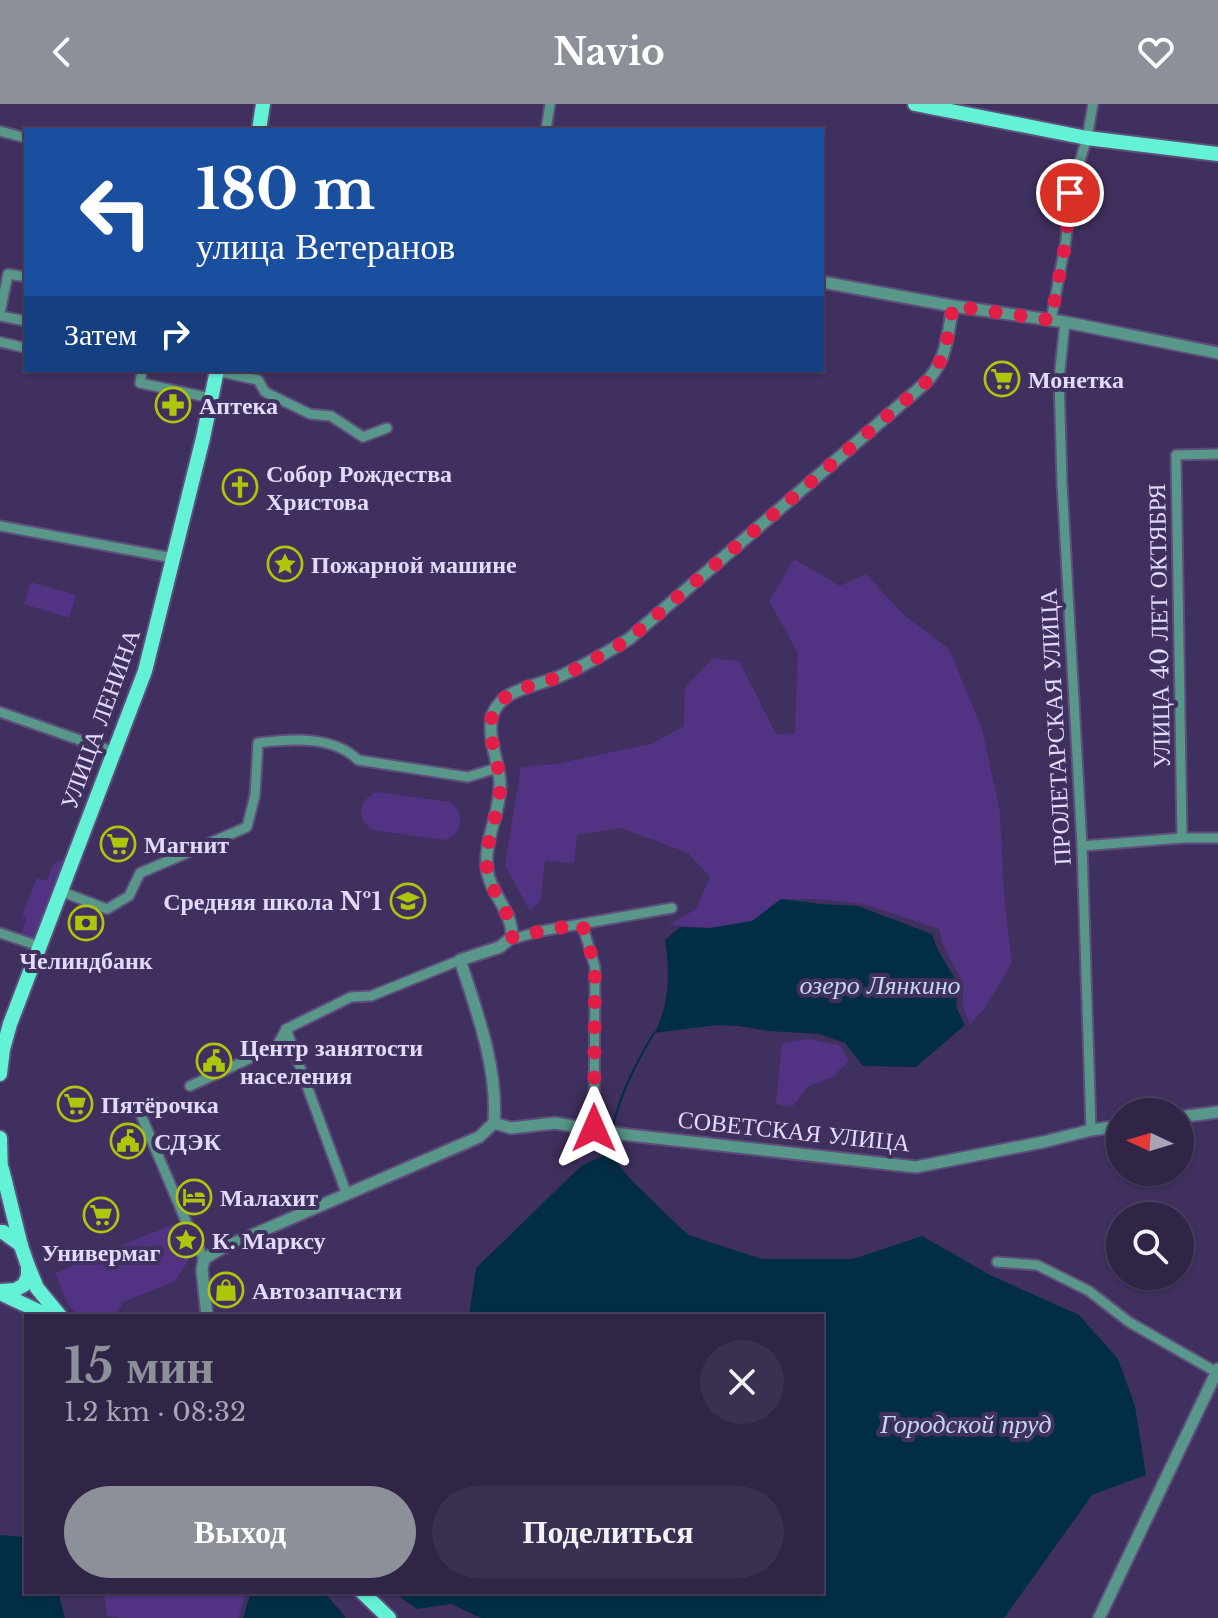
<!DOCTYPE html>
<html lang="ru">
<head>
<meta charset="utf-8">
<style>
	body { margin:0; font-family:"Libre Baskerville",serif; background:#3c3052; color:#f1f3f6; height:100vh; display:flex; flex-direction:column; font-size:30px; white-space:nowrap }
	* { box-sizing:border-box; margin:0 }
	p { font-size:26px; color:#a8a4b4 }
	.icon { flex:none; width:44px; height:44px; fill:none; stroke:currentColor; stroke-width:2; stroke-linecap:round; stroke-linejoin:round }
	.map { position:relative; flex:1; overflow:hidden }
	.drawer { position:absolute; left:24px; top:1210px; width:800px; height:280px; display:flex; flex-direction:column; background:#302447; border-radius:0px; box-shadow:0 2px 6px #0004,0 0 0 2px #4b4160 }
	.drawer>* { flex:none }
	.banner { position:absolute; left:24px; top:24px; width:800px; height:244px; border-radius:0px; box-shadow:0 2px 6px #0004,0 0 0 2px #4b4160; background:#1a4fa0; color:#fff; overflow:hidden }
	.needle { width:52px; rotate:274deg }
	.tools { position:absolute; left:1106px; top:994px; display:grid; gap:16px }
	.tools a { display:grid; place-items:center; width:88px; height:88px; border-radius:50%; background:#302447; box-shadow:0 2px 6px #0004,0 0 0 2px #4b4160; font-size:40px }
	.pin { position:absolute; display:grid; place-items:center; width:68px; height:68px; color:#fff; margin:-34px; border:4px solid #fff; border-radius:50%; box-shadow:0 2px 8px #0007 }
	.me { position:absolute; width:88px; margin:-44px; rotate:0deg; stroke-linejoin:round; filter:drop-shadow(0 0 6px #0008) }
	.turn { display:flex; align-items:center; gap:28px; height:168px; padding:0 40px; font-size:36px }
	.turn .icon { width:104px; height:104px; stroke-width:2.5 }
	.turn b { display:block; font-size:56px; line-height:68px }
	.then { display:flex; align-items:center; height:76px; padding:0 40px; background:#0003; gap:16px; font-size:30px }
	.round { display:grid; place-items:center; flex:none; width:84px; height:84px; border-radius:42px; background:#3c3052 }
	.overview { display:flex; align-items:center; justify-content:space-between; height:136px; padding:0 40px }
	h1 { font-size:48px; font-weight:800; line-height:60px; color:#8c9099 }
	.primary-button { display:flex; gap:16px; margin-top:auto; padding:16px 40px }
	.primary-button a { flex:1; height:92px; border-radius:48px; background:#8c9099; color:#fff; font-size:32px; font-weight:800; line-height:92px; text-align:center }
	.primary-button a+a { background:#3c3052; color:#f1f3f6 }
	header { display:flex; justify-content:space-between; align-items:center; height:104px; padding:0 40px; background:#8c9099; color:#fff; font-size:36px; font-weight:800 }
	.map>svg:first-child { display:block }
	.green { fill:#523383 }
	.water { fill:#022e45 }
	.lines { fill:none; stroke-linecap:round; stroke-linejoin:round }
	.stream { stroke:#022e45; stroke-width:2 }
	.minor-casing { stroke:#5d4f7b; stroke-width:13 }
	.tertiary-casing { stroke:#5d4f7b; stroke-width:15 }
	.primary-casing { stroke:#5d4f7b; stroke-width:18 }
	.minor { stroke:#589789; stroke-width:9 }
	.tertiary { stroke:#589789; stroke-width:11 }
	.primary { stroke:#63f2d6; stroke-width:14 }
	.route { stroke:#e11d48; stroke-width:14; stroke-dasharray:0 25.2 }
	.labels { text-anchor:middle; dominant-baseline:central; stroke-width:8; stroke-linejoin:round; paint-order:stroke }
	.poi-label { font-size:24px; font-weight:bold; fill:#e2daf8; stroke:#40305f; text-anchor:start }
	.street-label { font-size:24px; fill:#e2daf8; stroke:#40305f }
	.water-label { font-size:26px; font-style:italic; fill:#c0d9eb; stroke:#40305f }
</style>
</head>
<body>
<header><svg class="icon" aria-label="back" viewBox="0 0 24 24"><path d="M15 5l-7 7 7 7"/></svg>Navio<svg class="icon" aria-label="heart" viewBox="0 0 24 24"><path d="M12 20l-8-8c-3-5 5-10 8-4 3-6 11-1 8 4z"/></svg></header>
<div class="map">
<svg width="1218" height="1514" viewBox="0 0 1218 1514">
	<rect width="100%" height="100%" fill="#40305f"/>
	<g class="green">
		<polygon points="794,455 840,482 866,470 903,510 949,545 983,628 1000,709 1004,793 1012,859 986,902 970,921 963,902 963,879 943,841 939,825 864,800 818,795 781,795 753,817 710,824 669,821 696,805 710,773 688,749 621,724 577,731 574,759 545,757 541,796 530,807 505,761 521,663 556,660 651,640 684,622 685,583 713,554 739,557 776,630 795,629 798,549 769,497"/>
		<polygon points="31,478 76,491 69,514 24,500"/>
		<path d="M 377,688 L 450,698 C 465,707 463,731 445,736 L 373,726 C 355,714 358,696 377,688 Z"/>
		<polygon points="69,754 37,833 33,836 20,833 27,814 22,812 37,774 47,777 53,760"/>
		<polygon points="807,935 839,941 849,957 832,973 807,983 792,1003 776,1000 782,939"/>
		<path d="M 182,1117 L 196,1152 L 190,1154 L 175,1177 L 123,1198 L 116,1212 C 66,1212 74,1213 55,1169 L 82,1158 L 77,1145 L 82,1143 L 87,1155 Z"/>
		<polygon points="104,1488 246,1488 246,1490 238,1514 121,1514 107,1512"/>
	</g>
	<g class="water">
		<path d="M 781,795 L 821,800 L 858,802 L 932,830 L 937,844 L 958,880 L 956,903 L 965,921 L 916,963 L 863,962 L 845,939 L 820,930 L 769,927 L 738,922 L 717,921 L 654,929 C 670,901 670,867 665,836 L 680,823 L 710,824 L 752,817 Z"/>
		<polygon points="609,1049 632,1077 688,1131 762,1155 853,1155 922,1132 990,1171 1079,1211 1118,1255 1135,1302 1146,1371 1092,1391 1004,1514 481,1514 451,1500 417,1505 393,1488 822,1488 822,1212 469,1212 476,1164 581,1062"/>
		<polygon points="0,1431 24,1433 26,1436 26,1488 58,1488 65,1514 0,1514"/>
		<polygon points="251,1488 324,1488 346,1514 243,1514"/>
	</g>
	<g class="lines">
		<g class="stream">
			<path d="M 613,1022 C 621,988 636,959 654,929"/>
			<polyline points="609,1049 612,1033"/>
		</g>
		<g class="minor-casing">
			<g id="minor">
				<polyline points="546,26 550,0"/>
				<polyline points="0,27 26,34"/>
				<polyline points="0,209 8,170 26,173"/>
				<polyline points="0,212 26,217"/>
				<polyline points="1051,216 1066,136 1070,89 1087,34 1093,0"/>
				<polyline points="1065,218 1059,275 1062,379 1082,742 1091,1026"/>
				<polyline points="0,238 26,244"/>
				<polyline points="142,266 140,279 211,294"/>
				<polyline points="217,267 258,276 265,288 310,310 331,312 363,333 387,324"/>
				<polyline points="0,422 173,454"/>
				<polyline points="0,608 114,648"/>
				<polyline points="1182,734 1176,351 1218,350"/>
				<polyline points="1082,742 1182,734 1218,734"/>
				<path d="M 60,787 L 107,805 L 129,792 L 140,769 L 247,723 L 255,691 L 258,639 C 290,635 333,631 358,656 L 468,673 L 497,664"/>
				<polyline points="582,820 595,863 594,1024"/>
				<polyline points="0,829 39,842"/>
				<polyline points="512,833 516,834 541,827 672,804"/>
				<polyline points="286,925 347,1091"/>
				<polyline points="190,982 277,942 286,925 351,893 371,892 460,856"/>
				<polyline points="154,998 141,1011 185,1115 204,1155"/>
				<polyline points="997,1158 1037,1161 1089,1187 1129,1218 1218,1269"/>
			</g>
		</g>
		<g class="tertiary-casing">
			<g id="tertiary">
				<polyline points="822,178 953,202 1065,218 1218,249"/>
				<polyline points="1180,1013 1218,1008"/>
				<path d="M 494,1019 C 498,964 477,908 460,856 L 500,843 L 512,833 C 513,807 489,789 487,764 C 484,735 501,708 500,679 C 499,657 487,635 492,612 C 495,603 503,594 511,590 C 526,582 543,579 558,573 C 582,563 606,549 629,535 L 923,281 C 947,259 947,233 953,202"/>
				<polyline points="494,1019 511,1024 555,1019 620,1030 916,1063 1043,1038 1091,1026 1120,1022"/>
				<polyline points="207,1212 202,1166 204,1155 220,1145 479,1033 494,1019"/>
				<polyline points="1099,1514 1218,1265"/>
			</g>
		</g>
		<g class="primary-casing">
			<g id="primary">
				<polyline points="915,0 1087,34 1218,50"/>
				<polyline points="259,26 263,0"/>
				<polyline points="0,970 3,945 10,920 145,567 203,334 217,266"/>
				<polyline points="0,1034 1,1072"/>
				<polyline points="0,1128 3,1128 21,1141"/>
				<polyline points="28,1162 37,1184 60,1212"/>
				<polyline points="0,1187 15,1186 24,1181 28,1172 28,1162 21,1142 2,1065"/>
				<polyline points="0,1189 49,1212"/>
				<polyline points="362,1488 389,1514"/>
			</g>
		</g>
		<use href="#minor" class="minor"/>
		<use href="#tertiary" class="tertiary"/>
		<use href="#primary" class="primary"/>
	</g>
	<g class="lines">
		<path class="route" d="M 594,1024 L 595,863 L 582,820 L 541,827 L 516,834 L 512,833 C 513,807 489,789 487,764 C 484,735 501,708 500,679 C 499,657 487,635 492,612 C 495,603 502,594 511,590 C 526,582 543,579 558,573 C 582,563 606,549 629,535 L 923,281 C 947,258 947,233 953,202 L 1051,216 L 1066,136 L 1070,89"/>
	</g>
	<defs>
		<g id="supermarket-ring" transform="scale(1.8)"><circle r="9.5" fill="#40305f" stroke="#aec60a" stroke-width="1.5"/><path d="M-6-5.5h2.5l.6 2H6L4.5 2H-2.5L-4.4-4H-6ZM-1.5 3.2a1.3 1.3 0 1 0 .1 0ZM3 3.2a1.3 1.3 0 1 0 .1 0Z" fill="#aec60a"/></g>
		<g id="pharmacy-ring" transform="scale(1.8)"><circle r="9.5" fill="#40305f" stroke="#aec60a" stroke-width="1.5"/><path d="M-2-6h4v4h4v4h-4v4h-4v-4h-4v-4h4Z" fill="#aec60a"/></g>
		<g id="church-ring" transform="scale(1.8)"><circle r="9.5" fill="#40305f" stroke="#aec60a" stroke-width="1.5"/><path d="M-1.2-6h2.4v3.5h3.3v2.4h-3.3V6h-2.4V-.1h-3.3v-2.4h3.3Z" fill="#aec60a"/></g>
		<g id="sight-ring" transform="scale(1.8)"><circle r="9.5" fill="#40305f" stroke="#aec60a" stroke-width="1.5"/><path d="M0-6L1.8-2.2L6-1.7L2.9 1.2L3.7 5.4L0 3.3L-3.7 5.4L-2.9 1.2L-6-1.7L-1.8-2.2Z" fill="#aec60a"/></g>
		<g id="school-ring" transform="scale(1.8)"><circle r="9.5" fill="#40305f" stroke="#aec60a" stroke-width="1.5"/><path d="M0-5L7-2L0 1L-7-2ZM-4 1L0 2.5L4 1V4Q0 6-4 4Z" fill="#aec60a"/></g>
		<g id="bank-ring" transform="scale(1.8)"><circle r="9.5" fill="#40305f" stroke="#aec60a" stroke-width="1.5"/><path d="M-6-4H6V4H-6ZM0-2.3a2.3 2.3 0 1 0 0 4.6a2.3 2.3 0 1 0 0-4.6Z" fill="#aec60a"/></g>
		<g id="civic-ring" transform="scale(1.8)"><circle r="9.5" fill="#40305f" stroke="#aec60a" stroke-width="1.5"/><path d="M-.6-6.5H3V-4.5H.6V-3L4-1V1h2V6H-6V1h2V-1L-.6-3ZM-1.2 2.5V6h2.4V2.5Z" fill="#aec60a"/></g>
		<g id="hotel-ring" transform="scale(1.8)"><circle r="9.5" fill="#40305f" stroke="#aec60a" stroke-width="1.5"/><path d="M-6-4.5h1.5V1H6V5H4.5V3h-9V5H-6ZM-4 0a1.8 1.8 0 1 1 3.6 0ZM.5 0V-2.5h3Q6-2.5 6 0Z" fill="#aec60a"/></g>
		<g id="shop-ring" transform="scale(1.8)"><circle r="9.5" fill="#40305f" stroke="#aec60a" stroke-width="1.5"/><path d="M-5-2.5h2.3a2.7 3.5 0 0 1 5.4 0H5L5.5 6h-11ZM-1.5-2.5h3a1.5 2.3 0 0 0-3 0Z" fill="#aec60a"/></g>
	</defs>
	<g fill-rule="evenodd">
		<use href="#supermarket-ring" x="1002" y="275"/>
		<use href="#pharmacy-ring" x="173" y="301"/>
		<use href="#church-ring" x="240" y="383"/>
		<use href="#sight-ring" x="285" y="460"/>
		<use href="#supermarket-ring" x="118" y="740"/>
		<use href="#school-ring" x="408" y="797"/>
		<use href="#bank-ring" x="86" y="819"/>
		<use href="#civic-ring" x="214" y="957"/>
		<use href="#supermarket-ring" x="75" y="1000"/>
		<use href="#civic-ring" x="128" y="1037"/>
		<use href="#hotel-ring" x="194" y="1093"/>
		<use href="#supermarket-ring" x="101" y="1111"/>
		<use href="#sight-ring" x="186" y="1136"/>
		<use href="#shop-ring" x="226" y="1186"/>
	</g>
	<g class="labels">
		<g class="poi-label">
			<text x="1028" y="275">Монетка</text>
			<text x="199" y="301">Аптека</text>
			<text x="266" y="369">Собор Рождества<tspan x="266" dy="28">Христова</tspan></text>
			<text x="311" y="460">Пожарной машине</text>
			<text x="144" y="740">Магнит</text>
			<text x="382" y="797" text-anchor="end">Средняя школа №1</text>
			<text x="86" y="856" text-anchor="middle">Челиндбанк</text>
			<text x="240" y="943">Центр занятости<tspan x="240" dy="28">населения</tspan></text>
			<text x="101" y="1000">Пятёрочка</text>
			<text x="154" y="1037">СДЭК</text>
			<text x="220" y="1093">Малахит</text>
			<text x="212" y="1136">К. Марксу</text>
			<text x="101" y="1148" text-anchor="middle">Универмаг</text>
			<text x="252" y="1186">Автозапчасти</text>
		</g>
		<g class="street-label">
			<text transform="translate(1159 522) rotate(-91)">УЛИЦА 40 ЛЕТ ОКТЯБРЯ</text>
			<text transform="translate(100 615) rotate(-70)">УЛИЦА ЛЕНИНА</text>
			<text transform="translate(1055 623) rotate(-93)">ПРОЛЕТАРСКАЯ УЛИЦА</text>
			<text transform="translate(794 1027) rotate(6)">СОВЕТСКАЯ УЛИЦА</text>
		</g>
		<g class="water-label">
			<text x="880" y="881">озеро Лянкино</text>
			<text x="966" y="1320">Городской пруд</text>
		</g>
	</g>
</svg>
<div class="tools">
<a><svg class="needle" viewBox="-14 -14 28 28"><path d="M0-13l5 13h-10z" fill="#e53935"/><path d="M0 13l5-13h-10z" fill="#a8a4b4"/></svg></a>
<a><svg class="icon" aria-label="search" viewBox="0 0 24 24"><circle cx="10" cy="10" r="6"/><path d="M15 15l6 6"/></svg></a>
</div>
<div class="pin" style="left:1070px;top:89px;background:#d93025"><svg class="icon" aria-label="arrive" viewBox="0 0 24 24"><path d="M6 21V4h12l-3 4 3 4H6"/></svg></div>
<svg class="me" style="left:594px;top:1024px" viewBox="-20 -20 40 40"><path d="M0-17L14 15 0 8-14 15z" fill="#e11d48" stroke="#fff" stroke-width="4"/></svg>
<div class="banner">
<div class="turn"><svg class="icon" aria-label="left" viewBox="0 0 24 24"><path d="M17 20v-9H6M10 6l-5 5 5 5"/></svg><div><b>180 m</b>улица Ветеранов</div></div>
<div class="then">Затем<svg class="icon" aria-label="right" viewBox="0 0 24 24"><path d="M7 20v-9h11M14 6l5 5-5 5"/></svg></div>
</div>
<section class="drawer">
<div class="overview"><div><h1>15 мин</h1><p>1.2 km · 08:32</p></div><a class="round"><svg class="icon" aria-label="close" viewBox="0 0 24 24"><path d="M6 6l12 12M18 6L6 18"/></svg></a></div>
<div class="primary-button"><a>Выход</a><a>Поделиться</a></div>
</section>
</div>
</body>
</html>
